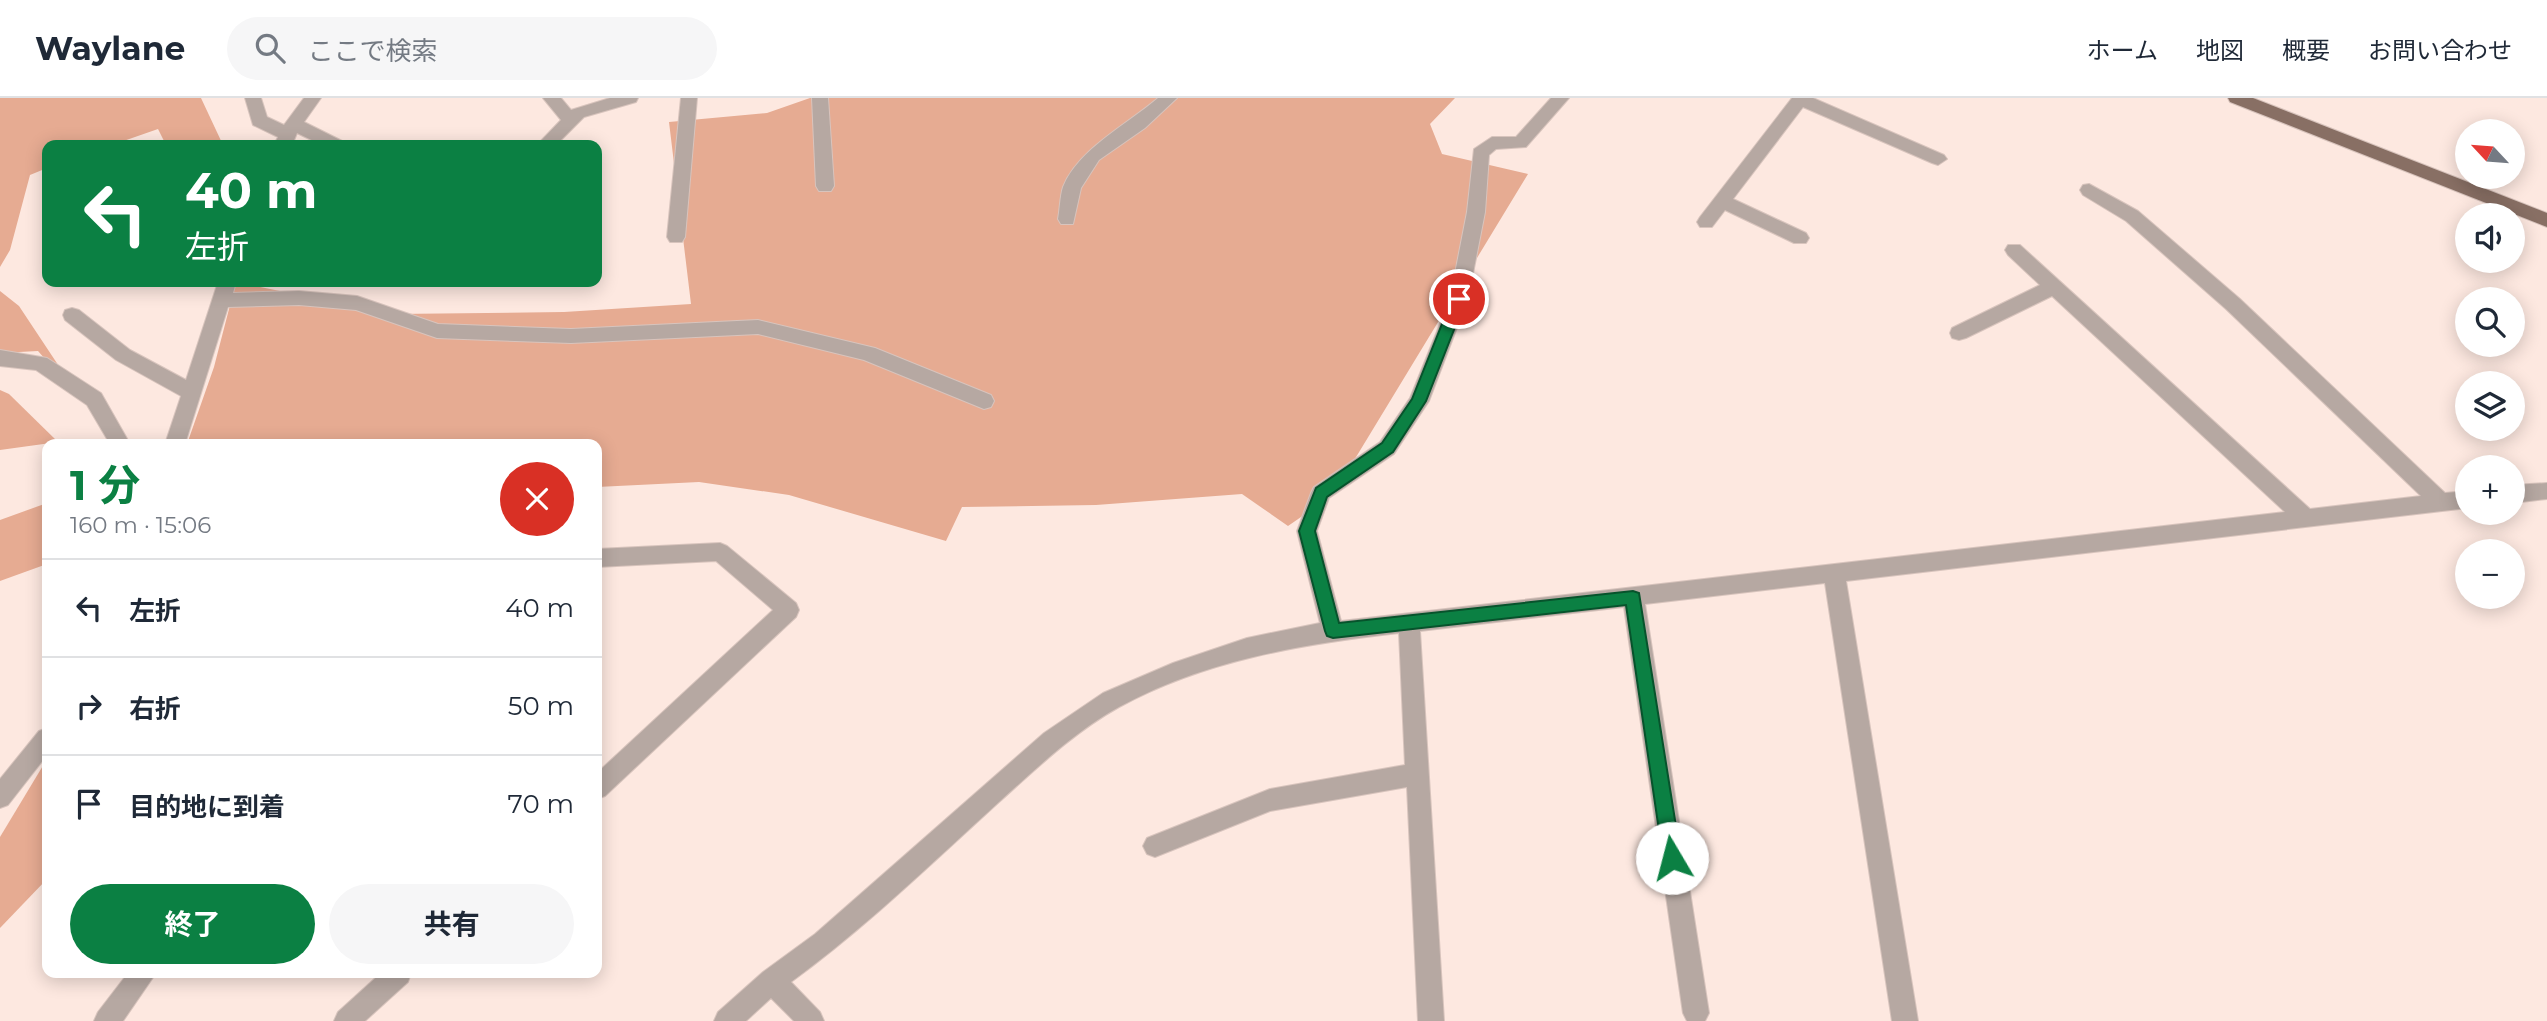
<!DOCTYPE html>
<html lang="ja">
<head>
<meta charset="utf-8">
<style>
	body { margin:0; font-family:Montserrat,"Noto Sans JP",sans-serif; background:#f6f6f7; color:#1f2937; height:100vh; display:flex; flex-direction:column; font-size:26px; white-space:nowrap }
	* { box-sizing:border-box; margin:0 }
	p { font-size:23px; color:#747a83 }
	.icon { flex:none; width:38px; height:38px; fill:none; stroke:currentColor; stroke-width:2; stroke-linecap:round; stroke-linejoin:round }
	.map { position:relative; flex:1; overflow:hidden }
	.drawer { position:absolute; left:42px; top:341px; width:560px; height:539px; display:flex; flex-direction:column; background:#fff; border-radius:14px; box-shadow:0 4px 18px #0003 }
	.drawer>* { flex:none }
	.guide { position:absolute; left:42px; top:42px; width:560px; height:147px; border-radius:14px; box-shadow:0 4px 18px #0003; background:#0b8043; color:#fff; overflow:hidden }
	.needle { width:46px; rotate:296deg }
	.controls { position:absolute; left:2455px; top:21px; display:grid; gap:14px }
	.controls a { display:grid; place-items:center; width:70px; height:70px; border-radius:50%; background:#fff; box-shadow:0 4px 18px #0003; font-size:35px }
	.pin { position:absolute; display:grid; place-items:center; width:60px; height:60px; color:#fff; margin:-30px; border:4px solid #fff; border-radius:50%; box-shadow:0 2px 7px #0007 }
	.me { position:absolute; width:77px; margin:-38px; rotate:352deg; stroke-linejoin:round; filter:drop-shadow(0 0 5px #0008) }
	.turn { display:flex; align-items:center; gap:24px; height:147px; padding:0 28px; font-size:32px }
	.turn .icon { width:91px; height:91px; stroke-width:2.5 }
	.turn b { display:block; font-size:49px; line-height:60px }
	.round { display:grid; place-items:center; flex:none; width:74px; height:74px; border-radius:37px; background:#f6f6f7 }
	.headline { display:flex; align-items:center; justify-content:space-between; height:119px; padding:0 28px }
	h1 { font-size:42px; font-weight:700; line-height:52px; color:#0b8043 }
	.cta { display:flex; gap:14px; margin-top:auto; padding:14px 28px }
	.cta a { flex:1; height:80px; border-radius:42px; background:#0b8043; color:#fff; font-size:28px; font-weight:700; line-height:80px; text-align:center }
	.cta a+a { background:#f6f6f7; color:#1f2937 }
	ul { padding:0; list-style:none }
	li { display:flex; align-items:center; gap:21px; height:98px; padding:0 28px; border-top:2px solid #e0e1e3 }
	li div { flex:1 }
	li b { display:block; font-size:26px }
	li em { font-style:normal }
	header { display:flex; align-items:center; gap:42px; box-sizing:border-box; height:98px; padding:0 35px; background:#fff; border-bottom:2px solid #e0e1e3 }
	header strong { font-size:33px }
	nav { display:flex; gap:38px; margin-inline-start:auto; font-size:24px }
	.search { width:490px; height:63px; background:#f6f6f7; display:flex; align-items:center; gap:18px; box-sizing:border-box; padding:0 24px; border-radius:38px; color:#747a83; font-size:26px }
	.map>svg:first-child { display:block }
	.green { fill:#e6ab92 }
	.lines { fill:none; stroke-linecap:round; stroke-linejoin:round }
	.minor-casing { stroke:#d8c4bd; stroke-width:2 }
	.major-casing { stroke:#d8c4bd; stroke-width:2 }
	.minor { fill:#b6a8a2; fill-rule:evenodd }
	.major { fill:#886f64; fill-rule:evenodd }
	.route { fill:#0b8043; stroke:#07532c; stroke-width:2 }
</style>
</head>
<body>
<header>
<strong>Waylane</strong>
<div class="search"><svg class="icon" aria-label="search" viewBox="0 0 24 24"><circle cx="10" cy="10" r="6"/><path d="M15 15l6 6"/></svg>ここで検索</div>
<nav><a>ホーム</a><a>地図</a><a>概要</a><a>お問い合わせ</a></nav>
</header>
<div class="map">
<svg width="2547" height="923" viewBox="0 0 2547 923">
	<rect width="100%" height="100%" fill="#fde8e0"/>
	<g class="green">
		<polygon points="0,0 201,0 223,47 166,47 158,31 112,47 47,47 47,70 30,77 10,152 0,169"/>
		<polygon points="810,0 1455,0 1430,26 1442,56 1528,76 1333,397 1288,428 1242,396 1096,407 962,409 946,443 789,397 699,384 597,389 597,346 187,346 214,269 236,184 394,216 564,214 691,206 669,24 767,15"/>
		<polygon points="0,193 19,208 82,303 38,253 0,255"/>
		<polygon points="0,292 9,296 58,344 0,352"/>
		<polygon points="47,405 47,466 0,483 0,422"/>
		<polygon points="47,661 47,781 0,830 0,739"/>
	</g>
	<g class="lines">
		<g class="minor-casing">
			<g id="minor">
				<polygon points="245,0 261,0 267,19 284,27 304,0 321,0 304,24 342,43 345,47 322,47 297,35 292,47 274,47 278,39 253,27"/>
				<polygon points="543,0 561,0 571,12 610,0 638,0 636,4 584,19 556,47 537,47 561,22"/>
				<polygon points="681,0 697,0 685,139 682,144 670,144 667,139"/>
				<polygon points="812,0 828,0 834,88 831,93 819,93 816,88"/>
				<path d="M 1158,0 L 1177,0 L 1145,30 L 1099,62 L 1081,90 L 1073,126 L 1061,126 L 1058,121 C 1060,111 1060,98 1063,89 C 1078,51 1128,26 1158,0 Z"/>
				<path d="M 1551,0 L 1569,0 L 1526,49 L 1496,51 L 1489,57 L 1485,114 L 1468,201 L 1429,303 L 1394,356 L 1329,400 L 1317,433 L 1341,523 L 2285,414 L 2052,198 L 1966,240 L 1959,242 L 1952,240 L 1950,235 L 1952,230 L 2040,187 L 2008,157 L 2005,152 L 2008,147 L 2020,147 L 2310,411 L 2421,398 L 2226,211 L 2126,123 L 2083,97 L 2080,92 L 2083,87 L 2089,86 L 2138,113 L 2240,201 L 2445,395 L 2468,393 L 2468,410 L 1846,483 L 1918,923 L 1892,923 L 1825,485 L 1645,506 L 1709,915 L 1705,923 L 1687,923 L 1683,915 L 1624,509 L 1420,533 L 1444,923 L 1418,923 L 1407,689 L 1270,713 L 1155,759 L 1147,756 L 1143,748 L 1147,740 L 1270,691 L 1405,667 L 1399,535 C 1303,546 1205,562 1119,609 C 1074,634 1037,670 999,704 C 931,766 865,830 791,884 L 820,914 L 824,923 L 794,923 L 771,900 L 746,923 L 714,923 L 718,914 L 763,874 L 815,836 L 1044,635 L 1103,595 L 1173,565 L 1247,540 L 1320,525 L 1297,433 L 1311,395 L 1314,389 L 1380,344 L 1410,300 L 1450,201 L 1467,114 L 1474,51 L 1492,39 L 1516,39 Z"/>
				<polygon points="1792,0 1813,0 1944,57 1947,61 1938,67 1932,65 1803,9 1733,101 1806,135 1809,140 1806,145 1794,145 1725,112 1712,129 1700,129 1697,124 1700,119"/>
				<polygon points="218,184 236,184 233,195 299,193 357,198 438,226 571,231 758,222 875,250 991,297 994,303 991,309 984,311 864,262 758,236 571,245 437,240 356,212 299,207 228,209 185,346 165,346 181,298 116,262 65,222 63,217 65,212 72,210 79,212 130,252 186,282"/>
				<polygon points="0,252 47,260 101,295 130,346 110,346 87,307 36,272 0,268"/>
				<polygon points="2547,385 2547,401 2513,405 2513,387"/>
				<polygon points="720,445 727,448 796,505 799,512 796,519 605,698 597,701 597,675 773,512 716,463 597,469 597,451"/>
				<polygon points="47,630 47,657 8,707 0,710 0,681 39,633"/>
				<polygon points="128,875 156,875 123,923 94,923 98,914"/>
				<polygon points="381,875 411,875 408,884 365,923 334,923 338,914"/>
			</g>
		</g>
		<g class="major-casing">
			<polygon id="major" points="2228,0 2253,0 2547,115 2547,129 2230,4"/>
		</g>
		<use href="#minor" class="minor"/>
		<use href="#major" class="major"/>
	</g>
	<polygon class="route" points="1459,196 1466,201 1426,303 1393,354 1327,399 1315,433 1339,525 1633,493 1639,495 1681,760 1679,766 1672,768 1666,766 1663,760 1626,507 1333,540 1327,538 1325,533 1299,433 1314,395 1316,390 1382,345 1412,301 1452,201"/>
</svg>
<div class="controls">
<a><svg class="needle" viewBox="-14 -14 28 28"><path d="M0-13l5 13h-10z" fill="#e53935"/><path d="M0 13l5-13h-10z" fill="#747a83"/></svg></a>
<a><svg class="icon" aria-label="sound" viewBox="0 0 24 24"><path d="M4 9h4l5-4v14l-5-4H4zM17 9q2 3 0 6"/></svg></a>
<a><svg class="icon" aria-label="search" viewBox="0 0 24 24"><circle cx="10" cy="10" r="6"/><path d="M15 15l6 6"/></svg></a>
<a><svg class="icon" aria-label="layers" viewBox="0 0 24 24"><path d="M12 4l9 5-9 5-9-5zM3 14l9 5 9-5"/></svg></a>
<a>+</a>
<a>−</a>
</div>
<div class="pin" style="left:1459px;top:201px;background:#d93025"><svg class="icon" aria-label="arrive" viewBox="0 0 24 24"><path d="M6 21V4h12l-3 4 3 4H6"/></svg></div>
<svg class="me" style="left:1672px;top:760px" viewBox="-20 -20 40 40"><circle r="19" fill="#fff"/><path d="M0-13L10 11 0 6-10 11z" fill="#0b8043"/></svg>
<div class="guide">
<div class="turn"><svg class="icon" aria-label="left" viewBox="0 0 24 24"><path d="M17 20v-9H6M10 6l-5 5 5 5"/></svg><div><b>40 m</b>左折</div></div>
</div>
<section class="drawer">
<div class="headline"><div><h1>1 分</h1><p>160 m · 15:06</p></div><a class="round" style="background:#d93025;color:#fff"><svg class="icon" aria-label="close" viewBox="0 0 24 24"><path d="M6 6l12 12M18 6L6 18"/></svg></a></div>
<ul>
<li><svg class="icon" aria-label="left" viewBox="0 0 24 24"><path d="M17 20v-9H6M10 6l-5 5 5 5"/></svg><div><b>左折</b></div><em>40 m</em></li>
<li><svg class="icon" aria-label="right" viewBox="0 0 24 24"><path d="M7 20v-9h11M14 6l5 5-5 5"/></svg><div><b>右折</b></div><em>50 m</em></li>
<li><svg class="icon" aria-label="arrive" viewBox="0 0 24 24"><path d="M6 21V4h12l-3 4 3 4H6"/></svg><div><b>目的地に到着</b></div><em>70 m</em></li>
</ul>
<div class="cta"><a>終了</a><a>共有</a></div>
</section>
</div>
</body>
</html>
